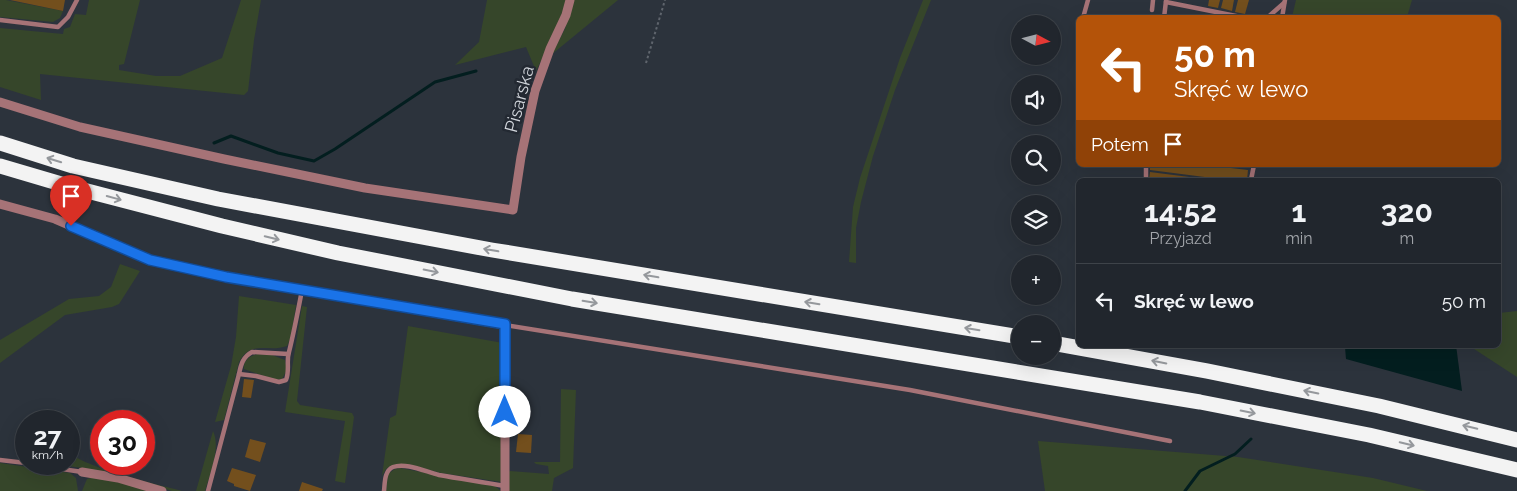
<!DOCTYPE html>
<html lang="pl">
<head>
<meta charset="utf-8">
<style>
	body { margin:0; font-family:Raleway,sans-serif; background:#2d3239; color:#f1f3f6; height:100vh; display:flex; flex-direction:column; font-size:19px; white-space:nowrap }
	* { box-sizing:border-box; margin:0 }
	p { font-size:16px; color:#a2a5aa }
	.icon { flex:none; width:28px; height:28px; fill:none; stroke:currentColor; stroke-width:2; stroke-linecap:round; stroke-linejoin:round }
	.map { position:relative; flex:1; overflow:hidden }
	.sheet { position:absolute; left:1076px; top:178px; width:425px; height:170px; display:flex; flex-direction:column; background:#21262d; border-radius:8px; box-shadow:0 5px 20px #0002,0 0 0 1px #3e4349 }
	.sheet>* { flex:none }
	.banner { position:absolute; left:1076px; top:15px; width:425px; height:152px; border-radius:8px; box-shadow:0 5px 20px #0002,0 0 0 1px #3e4349; background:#b45309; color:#fff; overflow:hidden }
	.needle { width:32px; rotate:97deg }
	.controls { position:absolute; left:1011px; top:15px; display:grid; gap:10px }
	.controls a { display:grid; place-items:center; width:50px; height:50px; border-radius:50%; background:#21262d; box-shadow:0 5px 20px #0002,0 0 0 1px #3e4349; font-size:25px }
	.speed { position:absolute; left:15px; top:410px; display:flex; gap:10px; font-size:25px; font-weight:700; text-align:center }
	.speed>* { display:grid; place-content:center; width:65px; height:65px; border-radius:50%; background:#21262d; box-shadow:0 5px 20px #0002,0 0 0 1px #3e4349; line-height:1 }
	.speed small { font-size:12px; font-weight:400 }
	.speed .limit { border:8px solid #d22; background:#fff; color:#111 }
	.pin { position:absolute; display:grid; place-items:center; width:42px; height:42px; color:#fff; margin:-51px -21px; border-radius:50% 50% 50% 0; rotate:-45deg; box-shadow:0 0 5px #0007 }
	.pin .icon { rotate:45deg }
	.me { position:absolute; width:55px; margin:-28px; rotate:0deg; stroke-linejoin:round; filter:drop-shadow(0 0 4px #0008) }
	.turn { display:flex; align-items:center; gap:18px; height:105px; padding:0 15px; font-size:22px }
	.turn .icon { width:65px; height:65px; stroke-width:2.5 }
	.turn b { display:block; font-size:35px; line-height:42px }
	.then { display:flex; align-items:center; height:48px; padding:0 15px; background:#0003; gap:10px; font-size:19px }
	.eta { display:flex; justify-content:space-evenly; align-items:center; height:85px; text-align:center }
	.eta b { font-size:30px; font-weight:700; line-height:35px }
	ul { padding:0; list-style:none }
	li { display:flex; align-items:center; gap:15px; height:75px; padding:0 15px; border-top:1px solid #3e4349 }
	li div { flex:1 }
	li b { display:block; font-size:19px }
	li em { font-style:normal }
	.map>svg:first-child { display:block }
	.green { fill:#36462a }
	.water { fill:#031e1f }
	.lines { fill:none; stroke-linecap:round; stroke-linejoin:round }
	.stream { stroke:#031e1f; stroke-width:3 }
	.building { fill:#734f1d }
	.path { stroke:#5f656d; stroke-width:2; stroke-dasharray:2.5 2.5; stroke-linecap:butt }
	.service { stroke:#a67377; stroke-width:4.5 }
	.minor { stroke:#a67377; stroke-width:9 }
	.motorway { stroke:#f3f3f3; stroke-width:15 }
	.oneway { stroke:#95989c }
	.route-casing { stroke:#114b97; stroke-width:12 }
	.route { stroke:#1a73e8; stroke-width:9 }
	.labels { text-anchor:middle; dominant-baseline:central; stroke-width:5; stroke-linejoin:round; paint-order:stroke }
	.street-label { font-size:18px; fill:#d1d5db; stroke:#232932 }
</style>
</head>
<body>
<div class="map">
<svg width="1517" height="491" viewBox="0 0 1517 491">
	<rect width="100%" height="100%" fill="#2c333c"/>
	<g class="green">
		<polygon points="0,0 6,0 63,11 60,18 53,22 0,17"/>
		<polygon points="89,0 140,0 124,64 119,65 119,70 156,76 180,76 222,58 241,0 261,0 254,40 248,91 244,95 40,74 41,100 0,87 0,28 63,34 64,29 70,27 75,14 86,15"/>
		<polygon points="487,0 566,0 562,18 536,71 526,47 455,65 479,42"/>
		<polygon points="572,0 618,0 551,55 565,29"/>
		<polygon points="923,0 931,0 895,90 873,156 861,202 856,228 856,263 849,262 853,207 860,178 900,58"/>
		<polygon points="1296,0 1412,0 1407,17 1292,17"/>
		<polygon points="120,264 140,271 119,304 112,307 65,315 0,363 0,340 69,299 99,296 111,287"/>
		<path d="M 239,296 L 296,305 L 291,337 L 287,346 C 268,353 251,339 239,362 L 224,420 L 215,422 L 231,366 L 236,337 Z"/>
		<polygon points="302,306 307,307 297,401 300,405 352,413 354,417 345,483 335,481 345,421 285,412"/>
		<polygon points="1517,311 1517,377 1468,345 1499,345 1499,313"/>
		<polygon points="408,326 503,343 502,482 441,473 408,464 391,466 386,469 382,476 390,418 396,415"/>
		<path d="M 258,354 L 272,355 L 285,360 L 287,370 L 282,379 L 276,380 L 244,369 C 243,360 250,356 258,354 Z"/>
		<polygon points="561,389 576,390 573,468 554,478 552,491 508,491 508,472 510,471 549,474 548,466 536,464 534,462 560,462"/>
		<path d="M 213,431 C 221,448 210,474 205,491 L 196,491 Z"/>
		<polygon points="1038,441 1238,457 1373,478 1427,491 1045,491"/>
		<path d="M 69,452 C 85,468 157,484 182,491 L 172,491 C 132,478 93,468 51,464 L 69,464 Z"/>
		<polygon points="0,463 70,473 76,478 78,491 0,491"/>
		<polygon points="400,468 495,486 501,491 386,491 388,474 395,469"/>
		<polygon points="93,477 100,477 152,491 82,491 87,479"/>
	</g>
	<polygon class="water" points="1362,345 1456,345 1462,391 1346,359 1345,347"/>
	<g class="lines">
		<g class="stream">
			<polyline points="214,143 231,136 278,153 314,161 335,149 435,82 476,71"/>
			<polyline points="1185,491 1200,471 1235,454 1251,439"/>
		</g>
	</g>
	<g class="building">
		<polygon points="10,0 65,0 63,11"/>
		<polygon points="1209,0 1220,0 1218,8 1208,6"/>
		<polygon points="1223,0 1234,0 1232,11 1221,8"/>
		<polygon points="1238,0 1249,0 1245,14 1235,12"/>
		<polygon points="1150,165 1205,165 1248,170 1247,180 1228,180 1150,170"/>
		<polygon points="1150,172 1205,179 1205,180 1149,180"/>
		<polygon points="244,379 254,380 251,398 242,397"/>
		<polygon points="518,434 532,435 531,453 516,452"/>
		<polygon points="250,439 266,443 260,462 245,457"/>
		<polygon points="232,468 256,475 250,491 234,486 234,484 227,481"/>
		<polygon points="302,482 323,489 322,491 299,491"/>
	</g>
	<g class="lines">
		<polyline class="path" points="646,63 665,0"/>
		<g class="service">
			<polyline points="1166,2 1246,18"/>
			<polyline points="1152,10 1153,0"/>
			<polyline points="1083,18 1088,0"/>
			<polyline points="1164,18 1166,1"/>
			<polyline points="1267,18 1284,3"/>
			<polyline points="1282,18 1285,0"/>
			<polyline points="0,20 58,27 68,17 77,0"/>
			<polyline points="1078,37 1079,34"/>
			<polyline points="1146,180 1146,165"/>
			<polyline points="1251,180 1254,165"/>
			<polyline points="505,325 910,390 1170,441"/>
			<path d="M 239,374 C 241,364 243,357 252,352 L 288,354"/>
			<polyline points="0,460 26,463"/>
			<polyline points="29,464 82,472"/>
			<path d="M 208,491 L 239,374 L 256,376 L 279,382 L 286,380 C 290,370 286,361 289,352 C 294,332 298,311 302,290"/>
			<path d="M 384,491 C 385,483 384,471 393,467 C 406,462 426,472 439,475 C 461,479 483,482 505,486"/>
		</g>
		<g class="minor">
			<polyline points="0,102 80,127 224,159 365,188 513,210 521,157 535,91 550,49 566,15 570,0"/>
			<polyline points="0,204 55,219 150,260 226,277 505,325 505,491"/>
			<polyline points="82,472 118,478 162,491"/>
		</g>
		<g class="motorway">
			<polyline points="0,143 73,166 218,199 492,250 1020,337"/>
			<polyline points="0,166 68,186 222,226 338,253 572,299 1200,402 1369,435 1517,470"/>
			<polyline points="1052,343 1207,371 1379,406 1517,440"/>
		</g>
	</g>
	<defs><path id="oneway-shaft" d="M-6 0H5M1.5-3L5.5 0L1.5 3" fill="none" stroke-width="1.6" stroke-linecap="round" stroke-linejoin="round" transform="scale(1.25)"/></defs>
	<g class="oneway">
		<use href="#oneway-shaft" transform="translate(54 160) rotate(-163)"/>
		<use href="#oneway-shaft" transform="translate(114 198) rotate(15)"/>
		<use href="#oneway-shaft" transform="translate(272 238) rotate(14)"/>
		<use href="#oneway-shaft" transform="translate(491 250) rotate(-170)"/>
		<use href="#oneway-shaft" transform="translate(431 271) rotate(11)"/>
		<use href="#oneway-shaft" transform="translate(651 276) rotate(-170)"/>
		<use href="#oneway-shaft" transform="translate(590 302) rotate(9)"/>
		<use href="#oneway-shaft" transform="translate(812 303) rotate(-171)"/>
		<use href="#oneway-shaft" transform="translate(972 329) rotate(-171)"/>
		<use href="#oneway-shaft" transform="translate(1159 362) rotate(-169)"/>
		<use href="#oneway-shaft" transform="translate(1311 392) rotate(-168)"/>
		<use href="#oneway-shaft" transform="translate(1248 412) rotate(11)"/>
		<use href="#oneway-shaft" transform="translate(1470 427) rotate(-167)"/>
		<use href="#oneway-shaft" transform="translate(1407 444) rotate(13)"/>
	</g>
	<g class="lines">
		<g class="route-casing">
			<polyline id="route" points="71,226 150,260 168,264 226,277 505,324 505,412"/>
		</g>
		<use href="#route" class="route"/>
	</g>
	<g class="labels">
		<g class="street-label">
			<text transform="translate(519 99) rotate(-75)">Pisarska</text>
		</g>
	</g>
</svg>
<div class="controls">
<a><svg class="needle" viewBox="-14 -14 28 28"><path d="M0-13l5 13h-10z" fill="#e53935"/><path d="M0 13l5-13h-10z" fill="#a2a5aa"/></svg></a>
<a><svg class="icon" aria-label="sound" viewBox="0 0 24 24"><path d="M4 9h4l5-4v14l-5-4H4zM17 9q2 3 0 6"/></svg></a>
<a><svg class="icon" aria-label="search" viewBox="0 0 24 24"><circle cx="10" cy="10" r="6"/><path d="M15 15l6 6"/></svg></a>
<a><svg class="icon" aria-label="layers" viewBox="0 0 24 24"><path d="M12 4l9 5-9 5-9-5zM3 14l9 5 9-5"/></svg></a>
<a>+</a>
<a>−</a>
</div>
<div class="speed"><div>27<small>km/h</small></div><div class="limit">30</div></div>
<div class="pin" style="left:71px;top:226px;background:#d93025"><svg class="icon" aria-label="arrive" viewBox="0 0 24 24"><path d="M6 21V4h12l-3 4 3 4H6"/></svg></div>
<svg class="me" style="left:505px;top:412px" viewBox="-20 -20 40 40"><circle r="19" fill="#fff"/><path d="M0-13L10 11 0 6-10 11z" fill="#1a73e8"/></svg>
<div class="banner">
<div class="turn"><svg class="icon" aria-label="left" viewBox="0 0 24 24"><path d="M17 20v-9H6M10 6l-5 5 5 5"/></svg><div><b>50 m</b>Skręć w lewo</div></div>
<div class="then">Potem<svg class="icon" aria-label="arrive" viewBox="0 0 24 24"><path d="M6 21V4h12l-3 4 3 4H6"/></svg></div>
</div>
<section class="sheet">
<div class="eta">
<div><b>14:52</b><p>Przyjazd</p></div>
<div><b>1</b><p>min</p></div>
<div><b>320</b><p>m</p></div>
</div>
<ul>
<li><svg class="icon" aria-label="left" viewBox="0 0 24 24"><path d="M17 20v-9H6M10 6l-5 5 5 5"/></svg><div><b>Skręć w lewo</b></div><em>50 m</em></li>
</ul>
</section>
</div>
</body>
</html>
